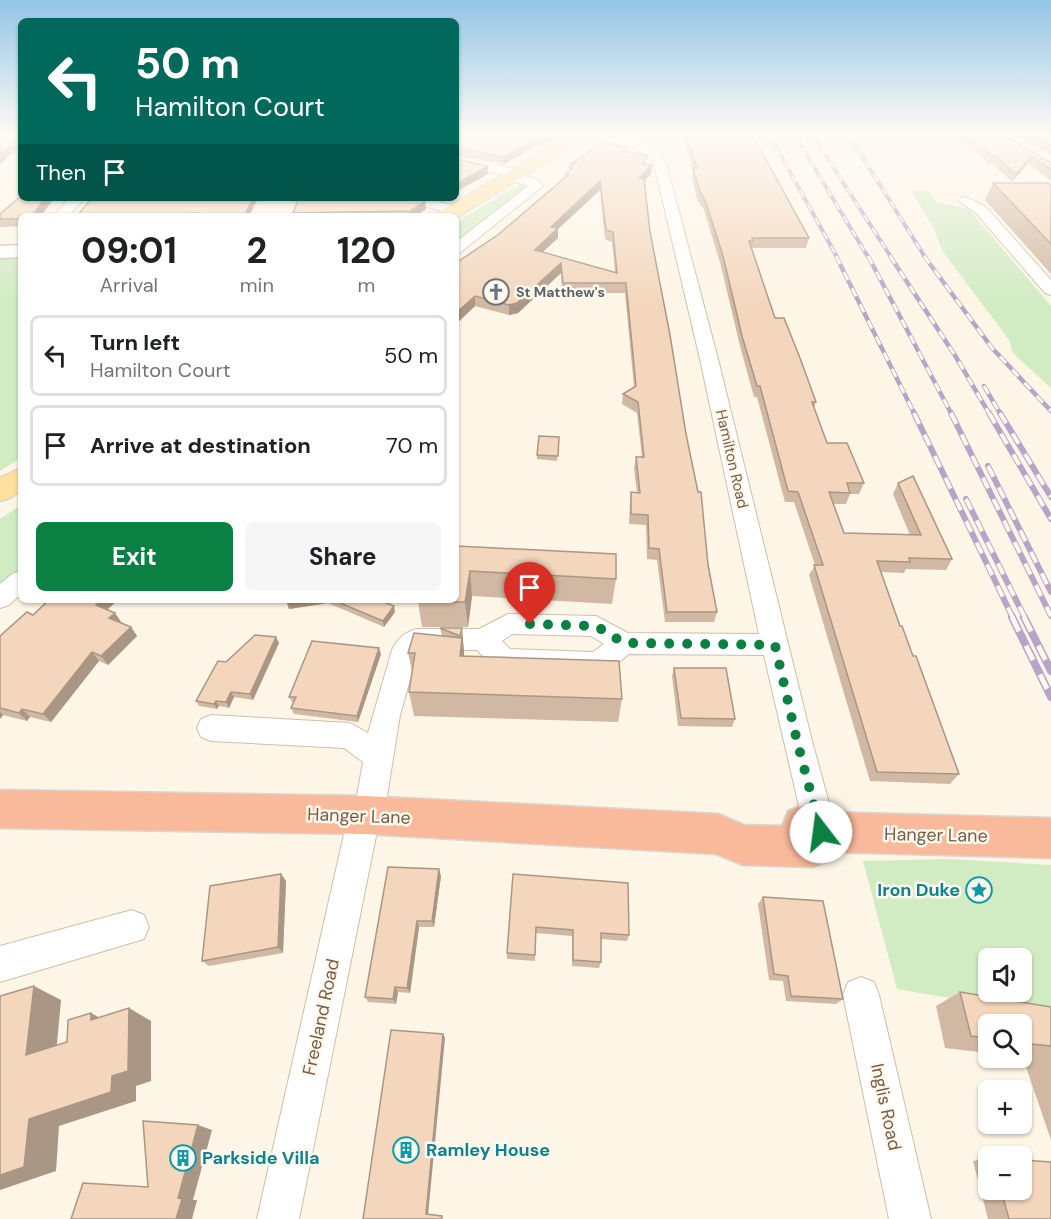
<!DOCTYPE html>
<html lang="en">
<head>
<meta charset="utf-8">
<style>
	body { margin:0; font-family:"DM Sans",sans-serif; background:#f6f6f6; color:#202124; height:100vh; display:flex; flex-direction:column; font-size:22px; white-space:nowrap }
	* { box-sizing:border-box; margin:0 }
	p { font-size:20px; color:#757577 }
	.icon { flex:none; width:33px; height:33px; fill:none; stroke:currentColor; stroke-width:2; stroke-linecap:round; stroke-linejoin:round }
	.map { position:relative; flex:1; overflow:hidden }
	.details { position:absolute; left:18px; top:213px; width:441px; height:390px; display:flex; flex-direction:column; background:#fff; border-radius:9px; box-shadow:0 2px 4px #0004 }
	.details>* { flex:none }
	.hud { position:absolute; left:18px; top:18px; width:441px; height:183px; border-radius:9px; box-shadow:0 2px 4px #0004; background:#00695c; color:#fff; overflow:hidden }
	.buttons { position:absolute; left:978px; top:948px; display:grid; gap:12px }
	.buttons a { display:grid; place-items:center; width:54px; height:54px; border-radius:9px; background:#fff; box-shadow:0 2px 4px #0004; font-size:30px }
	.pin { position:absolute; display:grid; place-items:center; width:51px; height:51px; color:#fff; margin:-62px -26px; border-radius:50% 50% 50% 0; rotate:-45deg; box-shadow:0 0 6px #0007 }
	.pin .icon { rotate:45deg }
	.me { position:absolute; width:66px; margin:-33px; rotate:345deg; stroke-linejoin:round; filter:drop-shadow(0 0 4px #0008) }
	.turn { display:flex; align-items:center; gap:21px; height:126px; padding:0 18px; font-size:27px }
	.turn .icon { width:78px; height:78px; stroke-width:2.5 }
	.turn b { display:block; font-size:42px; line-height:51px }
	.then { display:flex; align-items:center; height:57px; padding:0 18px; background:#0003; gap:12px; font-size:22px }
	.eta { display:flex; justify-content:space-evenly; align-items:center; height:102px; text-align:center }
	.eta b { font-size:36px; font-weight:700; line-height:42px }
	.action { display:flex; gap:12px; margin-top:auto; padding:12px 18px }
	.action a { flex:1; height:69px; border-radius:9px; background:#0b8043; color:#fff; font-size:24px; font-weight:700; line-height:69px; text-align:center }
	.action a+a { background:#f6f6f6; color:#202124 }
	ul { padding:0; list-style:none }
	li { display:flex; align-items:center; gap:18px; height:81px; margin:0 12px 9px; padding:0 6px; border:3px solid #e0e0e0; border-radius:9px }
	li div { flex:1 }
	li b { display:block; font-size:22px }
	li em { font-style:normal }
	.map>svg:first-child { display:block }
	.green { fill:#d1ebc3; fill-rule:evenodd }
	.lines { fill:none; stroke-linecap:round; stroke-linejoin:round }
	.street-casing { stroke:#cfbeab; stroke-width:2 }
	.secondary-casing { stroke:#d4c0ab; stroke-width:3 }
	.primary-casing { stroke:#dcd5d0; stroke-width:3 }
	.highway-casing { stroke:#dcd5d0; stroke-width:3 }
	.street { fill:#fff; fill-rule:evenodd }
	.secondary { fill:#fff; fill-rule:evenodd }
	.primary { fill:#fde09c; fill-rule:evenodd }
	.highway { fill:#f9ba9b; fill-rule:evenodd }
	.rail-far3-casing { stroke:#b9a3c8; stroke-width:4 }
	.rail-far2-casing { stroke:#b9a3c8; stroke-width:4.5 }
	.rail-far1-casing { stroke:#b9a3c8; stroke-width:6 }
	.rail-casing { stroke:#b9a3c8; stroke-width:8 }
	.rail-far3 { stroke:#fff9ed; stroke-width:2; stroke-dasharray:8; stroke-linecap:butt }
	.rail-far2 { stroke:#fff9ed; stroke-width:3; stroke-dasharray:9; stroke-linecap:butt }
	.rail-far1 { stroke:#fff9ed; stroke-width:4; stroke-dasharray:12; stroke-linecap:butt }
	.rail { stroke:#fff9ed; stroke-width:5; stroke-dasharray:16; stroke-linecap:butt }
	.wall { fill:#d1b8a2; fill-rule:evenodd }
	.shaded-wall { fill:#aa9684 }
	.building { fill:#f3d6bc; stroke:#aa9684; stroke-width:1.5; fill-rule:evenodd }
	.route { stroke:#0b8043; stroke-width:10; stroke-dasharray:0 18 }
	.labels { text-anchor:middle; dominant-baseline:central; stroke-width:5; stroke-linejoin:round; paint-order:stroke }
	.far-worship-label { font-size:14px; font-weight:bold; fill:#5b616d; stroke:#fff9ed; text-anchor:start }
	.street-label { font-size:15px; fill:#775d49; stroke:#fff9ed }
	.near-street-label { font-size:18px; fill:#775d49; stroke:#fff9ed }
	.near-culture-label { font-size:18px; font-weight:bold; fill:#0d838f; stroke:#fff9ed; text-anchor:start }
</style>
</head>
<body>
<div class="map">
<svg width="1051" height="1219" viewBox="0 0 1051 1219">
	<rect width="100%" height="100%" fill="#fdf5e6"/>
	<g class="green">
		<polygon points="522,183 527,187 456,243 456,222"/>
		<polygon points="911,191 928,191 937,202 969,209 1051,306 1051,388 1012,352 1010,341 943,252 934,229"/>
		<polygon points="21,256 21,458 0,471 0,257"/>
		<polygon points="21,505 21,574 0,590 0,519"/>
		<path d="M 950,859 L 1051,865 L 1051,1015 L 897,989 L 863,861 ZM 988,958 L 1022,958 L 1022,992 L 988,992 Z"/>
	</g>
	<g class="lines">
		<g class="street-casing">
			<g id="street">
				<path d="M 584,134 C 612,134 646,136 665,159 L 718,359 L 812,741 L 837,832 L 832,843 L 821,847 L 810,843 L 805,832 L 764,655 L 629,654 L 608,671 L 598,674 L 504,671 L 494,668 L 477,650 L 423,650 L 417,655 L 400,715 L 387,796 L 379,821 L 299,1219 L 257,1219 L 347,821 L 357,796 L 363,762 L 344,748 L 211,741 L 201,737 L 197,728 L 201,719 L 211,715 L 350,723 L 368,733 L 392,650 C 397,639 405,632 417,629 L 479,629 L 508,614 L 596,616 L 628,633 L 759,634 L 700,359 L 653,160 L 632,147 L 586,137 ZM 512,634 L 591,636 L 604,644 L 593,652 L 510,649 L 502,641 Z"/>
				<polygon points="456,156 524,171 524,176 537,179 543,186 461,252 456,254 456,242 528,186 510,180 509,176 456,164"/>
				<polygon points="966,197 986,207 1051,280 1051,295 1045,293 976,213 959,201 961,198"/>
				<polygon points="70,198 85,198 68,216 53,216"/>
				<polygon points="405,198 427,198 461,208 463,211 456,215 407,201"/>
				<polygon points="21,571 21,594 9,605 0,608 0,584 12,574"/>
				<polygon points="132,910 144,915 149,927 144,939 0,982 0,946"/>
				<polygon points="861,977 874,982 879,995 931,1219 889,1219 843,995 848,982"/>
			</g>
		</g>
		<g class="secondary-casing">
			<polygon id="secondary" points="21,245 21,257 0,258 0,246"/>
		</g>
		<g class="primary-casing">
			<g id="primary">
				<polygon points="574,134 593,134 456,218 456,216 437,216 439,212"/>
				<polygon points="21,468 21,490 10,498 0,501 0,478"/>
			</g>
		</g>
		<g class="highway-casing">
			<polygon id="highway" points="0,790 365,796 718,814 744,825 782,826 788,811 802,806 821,812 1051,818 1051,858 832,852 828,861 813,867 743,865 716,854 365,834 0,828"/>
		</g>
		<use href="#street" class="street"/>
		<use href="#secondary" class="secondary"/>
		<use href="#primary" class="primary"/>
		<use href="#highway" class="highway"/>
		<g class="rail-far3-casing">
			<g id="rail-far3">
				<polyline points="769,134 837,257"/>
				<polyline points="794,134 868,257"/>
				<polyline points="812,134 891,257"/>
				<polyline points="848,134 925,257"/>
			</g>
		</g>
		<g class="rail-far2-casing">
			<g id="rail-far2">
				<polyline points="836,256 915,415"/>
				<polyline points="868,256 952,415"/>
				<polyline points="890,256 956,357 990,415"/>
				<polyline points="924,256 992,348 1051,411"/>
				<polyline points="984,386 1001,415"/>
			</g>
		</g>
		<g class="rail-far1-casing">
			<g id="rail-far1">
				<polyline points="914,413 1013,618"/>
				<polyline points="951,413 1051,616"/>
				<polyline points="989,413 1051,519"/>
				<polyline points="1000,413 1051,497"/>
				<polyline points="988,466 1051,592"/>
				<polyline points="966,499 1025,618"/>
			</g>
		</g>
		<g class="rail-casing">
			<g id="rail">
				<polyline points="1012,617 1051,697"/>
				<polyline points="1024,617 1051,671"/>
			</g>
		</g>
		<use href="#rail-far3" class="rail-far3"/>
		<use href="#rail-far2" class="rail-far2"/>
		<use href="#rail-far1" class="rail-far1"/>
		<use href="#rail" class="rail"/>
	</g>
	<g class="wall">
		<polygon points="456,134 564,134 544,146 538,145 504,164 456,155"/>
		<polygon points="682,134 752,134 809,238 806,248 751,248 775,318 816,402 814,408 827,443 864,483 859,494 850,494 846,504 833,504 844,533 910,535 893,494 898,483 952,559 946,570 906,569 904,573 881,572 900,626 959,774 950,784 870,781 809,575 815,565 794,502 785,502 757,397 754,397 740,346 721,266 704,210 697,199 692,177 693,170"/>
		<polygon points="953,134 1002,134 1051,163 1051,181 1028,163 1012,182 993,164 989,164 974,150 971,150"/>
		<polygon points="1013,134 1051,134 1051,155"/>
		<path d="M 624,151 L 646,164 L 652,165 L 651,174 L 645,181 L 650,232 L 717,612 L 714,622 L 665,622 L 657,560 L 647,559 L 646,525 L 629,524 L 630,503 L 631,492 L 637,493 L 634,468 L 636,457 L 642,457 L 637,413 L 622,404 L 623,394 L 634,387 L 625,293 L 562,293 L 561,273 L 518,313 L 509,315 L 475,306 L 456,324 L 456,263 L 499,234 L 565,178 L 565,174 L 569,171 L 569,167 L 572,165 L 572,163 ZM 600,190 L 605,239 L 612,242 L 615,272 L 542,252 L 558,238 L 558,229 Z"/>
		<polygon points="993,183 1051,186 1051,274 985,200"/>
		<polygon points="21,198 54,198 41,216 21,216 21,226 0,227 0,214"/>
		<polygon points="92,198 258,198 249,216 77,216"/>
		<polygon points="425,201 426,209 415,216 294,216 293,213"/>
		<polygon points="559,437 557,461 537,459 537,455"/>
		<polygon points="456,546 616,579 612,604 472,596 468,627 422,627 418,602"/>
		<polygon points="49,600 118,600 107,610 115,613 121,622 120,622 131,627 137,636 108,665 99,661 51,722 30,717 27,721 3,715 0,719 0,636 33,615"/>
		<polygon points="291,600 379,600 395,612 384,627 328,603 289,609 287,603"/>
		<polygon points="440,628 462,628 464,656 622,699 618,722 414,716 409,692 412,671 408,653 442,636"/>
		<polygon points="276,637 279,643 253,700 234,697 229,708 219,706 217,709 199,706 196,701 226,662"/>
		<polygon points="381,654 358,722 294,714 291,708 294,702 292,702 289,697"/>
		<polygon points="674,668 735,719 732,727 678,726 672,676"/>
		<polygon points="281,874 286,881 283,953 209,966 202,961"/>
		<polygon points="513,874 629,935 627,941 601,939 601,962 599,968 572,966 572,936 536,933 535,961 507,959 507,953"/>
		<polygon points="441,876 434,927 419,927 410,993 398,992 396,1004 368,1002 365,997"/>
		<polygon points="763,897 843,999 836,1004 786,1001 783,981 769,980 758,904"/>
		<polygon points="960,992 1051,1007 1051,1140 1023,1058 1020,1058 1022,1058 1022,1024 988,1024 988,1053 945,1048 936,1006"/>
		<polygon points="988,1158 988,1190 1022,1190 1051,1219 988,1219 973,1161"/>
	</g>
	<g class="shaded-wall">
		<polygon points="552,134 564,134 544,146 544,139"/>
		<polygon points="21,137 21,146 0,164 0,154"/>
		<polygon points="538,138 538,145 504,164 504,157"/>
		<polygon points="1032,156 1028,163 1012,182 1016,174"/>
		<polygon points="652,165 651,174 638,187 639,178"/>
		<polygon points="488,166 488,174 456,192 456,184"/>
		<polygon points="600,181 600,190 558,229 558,238 534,260 535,250 551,227"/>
		<polygon points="45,198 54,198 41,216 32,216"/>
		<polygon points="253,198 258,198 249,216 245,216 245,214"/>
		<polygon points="425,201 426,209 415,216 411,216 410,211"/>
		<polygon points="561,263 561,273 518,313 509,315 509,305"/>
		<polygon points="475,296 475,306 456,324 456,313"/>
		<polygon points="470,571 472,596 468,627 465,602"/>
		<polygon points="102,600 118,600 102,614 96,605"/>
		<polygon points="307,600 327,600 328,603 289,609 287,603"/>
		<polygon points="394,606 395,612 384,627 383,621"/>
		<polygon points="115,613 121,622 115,627 109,618"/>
		<polygon points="131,627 137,636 108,665 101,656"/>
		<polygon points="462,628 464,652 464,663 460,656"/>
		<polygon points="276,637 279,643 253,700 250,694"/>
		<polygon points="379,648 381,654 358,722 357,716"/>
		<polygon points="92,652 99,661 51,722 43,714"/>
		<polygon points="231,692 234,697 229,708 226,702"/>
		<polygon points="216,701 219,706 217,709 214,704"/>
		<polygon points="22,709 30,717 27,721 19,713"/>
		<polygon points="0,712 3,715 0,719"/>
		<polygon points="439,869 441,876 434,927 432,921"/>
		<polygon points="281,874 286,881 283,953 278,947"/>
		<polygon points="417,921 419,927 410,993 407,988"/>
		<polygon points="34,986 61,1000 55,1065 26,1055"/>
		<polygon points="395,987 398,992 396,1004 393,999"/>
		<polygon points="129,1008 151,1021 151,1081 136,1086 136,1101 59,1126 56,1171 0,1190 0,1175 29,1119 112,1076"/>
		<polygon points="91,1013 115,1026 91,1020"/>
		<polygon points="443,1034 445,1038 428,1215 426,1214"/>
		<polygon points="198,1125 212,1130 193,1200 197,1200 192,1219 176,1219 178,1198"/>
	</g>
	<g class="building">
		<polygon points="0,134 21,134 21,137 0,154"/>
		<polygon points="456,134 552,134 544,139 538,138 504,157 456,148"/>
		<polygon points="686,134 752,134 809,238 752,238 753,241 749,241 775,318 784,318 800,358 816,402 812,402 827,443 847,443 864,483 847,483 850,493 829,492 844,533 921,535 898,483 913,476 952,559 909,558 910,562 877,561 900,626 902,626 913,656 916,656 959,774 877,772 814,565 823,565 798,492 788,491 760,386 757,386 742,336 723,256 705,200 699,189 693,168 697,168"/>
		<polygon points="964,134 1002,134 1051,163 1051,170 1032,156 1016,174 996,156 992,156 977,142 974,142"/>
		<polygon points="1029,134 1051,134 1051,146"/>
		<path d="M 602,143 L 625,148 L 621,151 L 647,155 L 643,164 L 652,165 L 639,178 L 644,179 L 650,232 L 670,335 L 686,434 L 698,492 L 701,492 L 708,565 L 717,612 L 667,612 L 659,549 L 649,548 L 648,515 L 631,514 L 631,492 L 640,493 L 636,457 L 644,457 L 638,402 L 623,394 L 636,386 L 626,283 L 563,283 L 561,263 L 517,303 L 509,305 L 475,296 L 456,313 L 456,263 L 499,234 L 568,175 L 565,174 L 572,168 L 569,167 L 575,163 L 572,163 ZM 600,181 L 606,230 L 613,232 L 617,273 L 535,250 L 558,228 L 551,227 Z"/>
		<polygon points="456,159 488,166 456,184"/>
		<polygon points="993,183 1048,183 1051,186 1051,244"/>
		<polygon points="21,196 21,198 45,198 32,216 21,216 21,219 0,219 0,214"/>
		<polygon points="92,198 253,198 245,214 204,215 200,213 133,216 77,216"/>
		<polygon points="299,198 414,198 425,201 410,211 293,213"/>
		<polygon points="539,436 559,437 558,456 537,455"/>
		<polygon points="456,546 616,554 616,579 470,571 465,602 418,602 418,600 456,600"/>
		<polygon points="49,600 102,600 96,605 115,613 109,618 131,627 101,656 92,652 43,714 22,709 19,713 0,708 0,636 27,612 33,615"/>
		<polygon points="291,600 307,600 287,603"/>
		<polygon points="333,600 379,600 394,606 383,621"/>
		<polygon points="440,628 462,628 460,636"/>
		<polygon points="414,633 462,638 460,656 619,661 622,699 409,692 415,653 408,653"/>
		<polygon points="255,635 276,637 250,694 231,692 226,702 216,701 214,704 196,701 218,661 226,662"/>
		<polygon points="312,641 379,648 357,716 291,708 296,697 289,697"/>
		<polygon points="674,668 726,668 735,719 681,718"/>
		<polygon points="388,867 439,869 432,921 417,921 407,988 395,987 393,999 365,997"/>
		<polygon points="281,874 278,947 202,961 210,886"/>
		<polygon points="513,874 628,883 629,935 601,933 601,962 573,960 573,930 536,927 535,955 507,953"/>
		<polygon points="763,897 823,901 843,999 791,996 788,976 774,974"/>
		<polygon points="34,986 26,1055 67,1042 68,1020 91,1013 91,1020 129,1008 128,1071 112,1076 111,1092 29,1119 24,1167 0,1175 0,996"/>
		<polygon points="960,992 1051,1007 1051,1046 1022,1043 1022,1024 988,1024 988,1038 971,1036"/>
		<polygon points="391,1030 443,1034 426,1214 442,1216 442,1219 363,1219"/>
		<polygon points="143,1121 198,1125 178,1198 182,1199 176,1219 71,1219 83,1183 148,1187"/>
		<polygon points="1022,1160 1051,1162 1051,1219 1009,1219 1001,1190 1022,1190"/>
	</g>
	<linearGradient id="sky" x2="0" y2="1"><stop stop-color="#95c5e8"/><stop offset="0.44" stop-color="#fefaf4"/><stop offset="1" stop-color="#fefaf4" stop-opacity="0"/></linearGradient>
	<rect width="1051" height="305" fill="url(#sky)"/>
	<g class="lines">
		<polyline class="route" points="530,624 596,626 624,643 775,645 797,741 821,832"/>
	</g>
	<defs>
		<g id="church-ring" transform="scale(1.35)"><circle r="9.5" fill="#fff9ed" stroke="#6b7280" stroke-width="1.5"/><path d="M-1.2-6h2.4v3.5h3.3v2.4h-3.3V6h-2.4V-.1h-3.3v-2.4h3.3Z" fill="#6b7280"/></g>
		<g id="sight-ring" transform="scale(1.35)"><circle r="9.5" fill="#fff9ed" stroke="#0f9aa8" stroke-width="1.5"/><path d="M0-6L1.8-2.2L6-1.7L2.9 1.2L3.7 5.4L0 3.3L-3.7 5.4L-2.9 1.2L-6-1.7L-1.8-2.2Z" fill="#0f9aa8"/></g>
		<g id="building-ring" transform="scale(1.35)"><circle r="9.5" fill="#fff9ed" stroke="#0f9aa8" stroke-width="1.5"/><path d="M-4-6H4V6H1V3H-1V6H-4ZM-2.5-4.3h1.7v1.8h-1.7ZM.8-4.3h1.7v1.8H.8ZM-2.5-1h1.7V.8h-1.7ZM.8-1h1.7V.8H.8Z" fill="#0f9aa8"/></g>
	</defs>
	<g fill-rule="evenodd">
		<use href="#church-ring" x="496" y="292"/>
		<use href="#sight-ring" x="979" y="890"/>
		<use href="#building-ring" x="406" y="1150"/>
		<use href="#building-ring" x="183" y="1158"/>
	</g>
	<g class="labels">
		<g class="far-worship-label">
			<text x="516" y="292">St Matthew's</text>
		</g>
		<g class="street-label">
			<text transform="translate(732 459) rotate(77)">Hamilton Road</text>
		</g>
		<g class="near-street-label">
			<text transform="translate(359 816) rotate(2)">Hanger Lane</text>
			<text transform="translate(936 835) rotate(1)">Hanger Lane</text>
			<text transform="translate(321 1017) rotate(-78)">Freeland Road</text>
			<text transform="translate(886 1107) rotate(78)">Inglis Road</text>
		</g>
		<g class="near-culture-label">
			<text x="960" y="890" text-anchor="end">Iron Duke</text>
			<text x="426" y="1150">Ramley House</text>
			<text x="202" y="1158">Parkside Villa</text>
		</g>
	</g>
</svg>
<div class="buttons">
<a><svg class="icon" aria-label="sound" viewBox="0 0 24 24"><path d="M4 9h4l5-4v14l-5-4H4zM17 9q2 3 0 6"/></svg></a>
<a><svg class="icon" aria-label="search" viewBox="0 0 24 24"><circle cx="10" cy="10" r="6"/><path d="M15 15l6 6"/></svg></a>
<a>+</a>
<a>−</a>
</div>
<div class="pin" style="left:530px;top:624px;background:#d93025"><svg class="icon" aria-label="arrive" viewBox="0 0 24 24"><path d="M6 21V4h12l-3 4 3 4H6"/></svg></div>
<svg class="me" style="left:821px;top:832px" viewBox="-20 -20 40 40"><circle r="19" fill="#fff"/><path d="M0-13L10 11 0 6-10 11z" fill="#0b8043"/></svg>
<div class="hud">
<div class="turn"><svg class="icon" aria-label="left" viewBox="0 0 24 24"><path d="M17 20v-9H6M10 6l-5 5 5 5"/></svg><div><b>50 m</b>Hamilton Court</div></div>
<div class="then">Then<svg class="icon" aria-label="arrive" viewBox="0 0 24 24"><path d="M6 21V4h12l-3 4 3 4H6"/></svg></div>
</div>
<section class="details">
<div class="eta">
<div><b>09:01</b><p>Arrival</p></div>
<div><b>2</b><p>min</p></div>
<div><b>120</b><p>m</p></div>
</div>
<ul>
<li><svg class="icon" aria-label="left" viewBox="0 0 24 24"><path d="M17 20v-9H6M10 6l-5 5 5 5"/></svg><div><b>Turn left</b><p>Hamilton Court</p></div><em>50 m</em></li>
<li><svg class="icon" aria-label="arrive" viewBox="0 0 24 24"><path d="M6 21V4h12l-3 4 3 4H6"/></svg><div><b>Arrive at destination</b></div><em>70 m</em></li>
</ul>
<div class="action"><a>Exit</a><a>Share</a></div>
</section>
</div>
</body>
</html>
